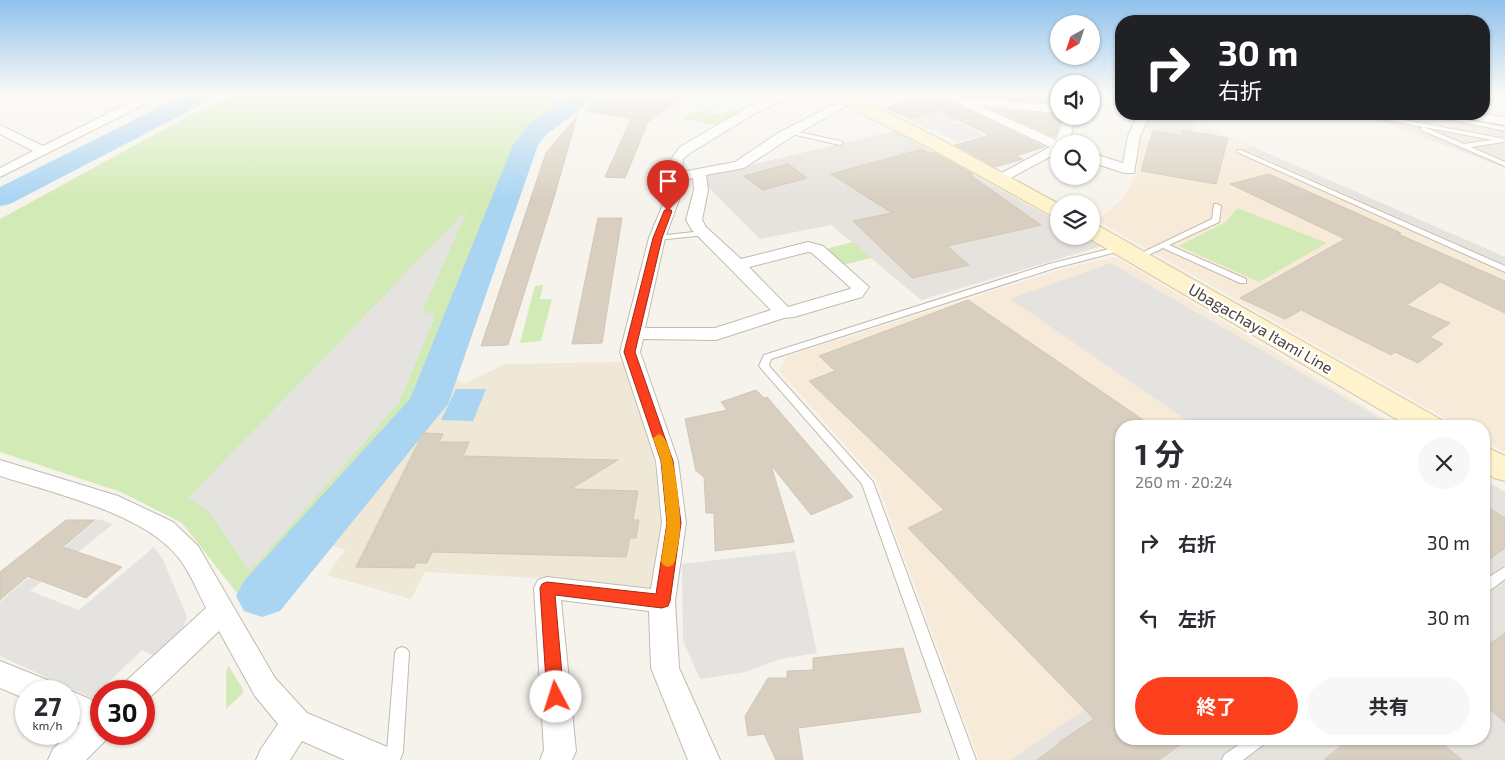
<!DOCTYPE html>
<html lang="ja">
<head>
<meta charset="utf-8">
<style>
	body { margin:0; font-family:"Exo 2","Noto Sans JP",sans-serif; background:#f7f7f7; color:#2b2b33; height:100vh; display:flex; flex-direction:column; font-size:19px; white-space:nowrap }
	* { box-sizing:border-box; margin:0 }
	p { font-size:16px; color:#7c7c81 }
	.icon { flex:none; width:28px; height:28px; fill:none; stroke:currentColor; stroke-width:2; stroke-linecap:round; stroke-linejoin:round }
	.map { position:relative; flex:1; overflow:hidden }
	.side { position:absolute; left:1115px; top:420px; width:375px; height:325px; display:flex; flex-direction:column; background:#fff; border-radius:20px; box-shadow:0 1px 4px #0004 }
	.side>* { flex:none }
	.guide { position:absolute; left:1115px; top:15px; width:375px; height:105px; border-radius:20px; box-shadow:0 1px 4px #0004; background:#202124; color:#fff; overflow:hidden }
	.needle { width:32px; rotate:220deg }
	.buttons { position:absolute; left:1050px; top:15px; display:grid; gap:10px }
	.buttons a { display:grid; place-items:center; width:50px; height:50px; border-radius:50%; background:#fff; box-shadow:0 1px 4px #0004; font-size:25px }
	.speed { position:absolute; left:15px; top:680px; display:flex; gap:10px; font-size:25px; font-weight:700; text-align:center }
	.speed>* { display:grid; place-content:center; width:65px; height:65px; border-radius:50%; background:#fff; box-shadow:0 1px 4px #0004; line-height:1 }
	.speed small { font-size:12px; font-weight:400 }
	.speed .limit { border:8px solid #d22; background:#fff; color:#111 }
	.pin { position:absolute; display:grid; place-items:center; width:42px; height:42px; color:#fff; margin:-51px -21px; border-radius:50% 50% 50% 0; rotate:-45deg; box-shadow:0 0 5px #0007 }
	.pin .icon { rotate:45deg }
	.me { position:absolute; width:55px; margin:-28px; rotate:355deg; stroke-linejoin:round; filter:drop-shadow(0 0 4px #0008) }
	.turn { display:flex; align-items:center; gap:18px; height:105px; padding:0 20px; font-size:22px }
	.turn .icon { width:65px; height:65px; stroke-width:2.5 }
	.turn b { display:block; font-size:35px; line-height:42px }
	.round { display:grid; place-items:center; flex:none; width:52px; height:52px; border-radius:26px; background:#f7f7f7 }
	.head { display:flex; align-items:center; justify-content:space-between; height:85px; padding:0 20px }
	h1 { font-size:30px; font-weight:700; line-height:38px }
	.button { display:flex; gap:10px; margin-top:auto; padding:10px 20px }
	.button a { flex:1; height:58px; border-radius:30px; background:#fc3f1d; color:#fff; font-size:20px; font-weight:700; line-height:58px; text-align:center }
	.button a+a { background:#f7f7f7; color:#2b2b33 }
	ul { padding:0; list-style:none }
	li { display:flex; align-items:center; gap:15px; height:75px; padding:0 20px }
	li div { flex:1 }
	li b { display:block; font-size:19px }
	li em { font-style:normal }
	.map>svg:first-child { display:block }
	.residential { fill:#eae5da }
	.commercial { fill:#f7ead8 }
	.industrial { fill:#e6e2dd }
	.education { fill:#efe8d6 }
	.green { fill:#d2eab5 }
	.parking { fill:#e5e3e0 }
	.water { fill:#a9d4f2 }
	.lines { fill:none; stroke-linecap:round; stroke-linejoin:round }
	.river { fill:#a9d4f2; fill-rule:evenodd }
	.building { fill:#d8cfc1; stroke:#d3c7b4 }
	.lane-casing { stroke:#c2bbae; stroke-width:2 }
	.street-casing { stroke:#c2bbae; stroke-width:2 }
	.secondary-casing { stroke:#d6c79b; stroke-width:2 }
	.lane { fill:#fff; fill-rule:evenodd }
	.street { fill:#fff; fill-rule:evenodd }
	.secondary { fill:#fff3cd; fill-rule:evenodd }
	.route { fill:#fc3f1d; stroke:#a42913 }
	.slow { fill:#f59e0b }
	.labels { text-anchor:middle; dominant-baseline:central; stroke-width:5; stroke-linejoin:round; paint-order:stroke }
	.street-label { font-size:16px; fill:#4b4439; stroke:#fff }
</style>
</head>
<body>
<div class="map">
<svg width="1505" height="760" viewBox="0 0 1505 760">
	<rect width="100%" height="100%" fill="#f6f3ec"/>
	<polygon class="residential" points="1361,114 1454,114 1505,123 1505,168"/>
	<g class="commercial">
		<polygon points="1204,125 1505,257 1505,452 1484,440 1484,426 1459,426 1098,221 1124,197 1137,173 1141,138 1196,147"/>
		<polygon points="1116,257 1397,426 1121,426 1121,684 1011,760 979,760 876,480 779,370 787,356 1070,267"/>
	</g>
	<g class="industrial">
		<polygon points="895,131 1059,222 1059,236 1084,236 1102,246 921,300 831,225 760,239 707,186 704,176"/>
		<polygon points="1484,479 1505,492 1505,760 1011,760 1121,684 1121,739 1484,739"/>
	</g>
	<polygon class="education" points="622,362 626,364 654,456 661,521 651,591 538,578 425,572 411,599 327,575 345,550 328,544 440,410 454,378 464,384 505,364"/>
	<g class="green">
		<polygon points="240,93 577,93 528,127 515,145 411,403 240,597 182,523 121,492 0,452 0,219 192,114"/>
		<polygon points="712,106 715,107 708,113 722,115 730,110 743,112 721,126 683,119 694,111 704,112"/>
		<polygon points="1237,208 1327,243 1259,282 1179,246 1226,222"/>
		<polygon points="853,242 871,258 843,265 826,249"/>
		<polygon points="543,285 540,299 552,299 541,341 520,343 535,286"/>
		<polygon points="228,665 243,689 242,694 226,709 226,674"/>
	</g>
	<g class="parking">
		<polygon points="956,104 976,113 931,131 911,120"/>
		<polygon points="1150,114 1182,114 1198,117 1191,136 1144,127"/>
		<polygon points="958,122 984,135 958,142 935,130"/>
		<polygon points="1253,147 1505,257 1505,265 1244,149"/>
		<polygon points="468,209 422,312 436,314 399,403 250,571 208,511 188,498"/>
		<polygon points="1111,263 1393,426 1195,426 1010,299"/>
		<polygon points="98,519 113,524 30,591 79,610 154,547 163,560 187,617 181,633 157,657 142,650 92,698 0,656 0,602"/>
		<polygon points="795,551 817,653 780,659 746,672 700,679 683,641 682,564"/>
	</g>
	<polygon class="water" points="456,389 486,389 473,421 441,420"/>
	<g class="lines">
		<g class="river">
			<polygon points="188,93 217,93 214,98 10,204 0,206 0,187"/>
			<polygon points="573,93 599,93 596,98 547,134 538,145 448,404 280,611 262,617 244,611 236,596 244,581 410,399 513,145 529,124"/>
		</g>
	</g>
	<g class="building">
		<polygon points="608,93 690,93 648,122 625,178 605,177 631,119 584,110"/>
		<polygon points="957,93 1059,93 1059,103 974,96 969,99"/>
		<polygon points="928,94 948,101 1045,147 1016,156 1023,159 995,167 955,145 990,135 945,114 946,107 912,119 885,108"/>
		<polygon points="991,109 1059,115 1063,116 1055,137"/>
		<polygon points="577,116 555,194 508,345 481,346 546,153"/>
		<polygon points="1153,130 1181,135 1182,130 1228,138 1216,184 1141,171"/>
		<polygon points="922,149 929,153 933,152 973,174 970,175 1041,225 947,246 969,265 912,278 853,221 892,213 831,174"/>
		<polygon points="788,164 807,178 763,190 744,176"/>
		<polygon points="1269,174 1401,233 1398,234 1505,281 1505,313 1440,282 1407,305 1450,323 1430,337 1443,344 1418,363 1395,352 1391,355 1301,310 1285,319 1240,298 1345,239 1230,184"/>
		<polygon points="598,218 622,218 602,343 572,344"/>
		<polygon points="968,300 1152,426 1121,426 1121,739 1188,739 1159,760 1037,760 1060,743 1059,742 1094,719 908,528 944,510 809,381 835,371 819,356"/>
		<polygon points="756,390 764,398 767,397 853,497 811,515 771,465 794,542 715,551 714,513 706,513 704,477 696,471 685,419 727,410 721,402"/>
		<polygon points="423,433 443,434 439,442 469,442 463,456 618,460 571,489 638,491 633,520 639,520 636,538 630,538 626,557 432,552 427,563 416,563 414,568 356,567"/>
		<polygon points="1484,505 1505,518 1505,548 1484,563"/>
		<polygon points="66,520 95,520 63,547 122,567 86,598 28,576 0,600 0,572"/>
		<polygon points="1505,633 1505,722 1484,705 1484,648"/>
		<polygon points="903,648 921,712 798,728 803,760 776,760 764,734 748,736 745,716 768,678 787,678 787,671 813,670 813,658"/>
		<polygon points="1349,739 1437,739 1462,760 1324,760"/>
	</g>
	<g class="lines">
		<g class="lane-casing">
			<g id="lane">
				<polygon points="1423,114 1434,114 1505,127 1505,131"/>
				<path d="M 1383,116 L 1505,139 L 1505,141 L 1503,142 L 1471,147 L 1505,162 L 1505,166 L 1421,130 L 1420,129 L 1423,127 L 1381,119 L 1381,117 ZM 1424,127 L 1492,140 L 1464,144 Z"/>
				<polygon points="789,130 840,141 843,143 840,145 787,133 786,132"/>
				<polygon points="1237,150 1241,150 1505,266 1505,272 1237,152"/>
				<polygon points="1214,204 1217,204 1221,206 1219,222 1169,245 1246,279 1246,283 1240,283 1163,248 1140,259 1134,259 1133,257 1212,219"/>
				<polygon points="703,231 706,231 706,235 657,240 653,238 657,236"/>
				<polygon points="1121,246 1125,248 1124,250 1055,268 771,359 769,366 873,482 976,760 960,760 862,484 759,366 764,355 1049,264"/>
				<polygon points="1505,567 1505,579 1489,591 1484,592 1484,580"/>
				<polygon points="402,647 407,649 409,653 403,752 400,760 384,760 387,752 395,653 397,649"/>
				<polygon points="1247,739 1267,739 1264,744 1243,760 1222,760 1224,755"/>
			</g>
		</g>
		<g class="street-casing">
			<g id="street">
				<polygon points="108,93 123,93 136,99 145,93 159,93 141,106 0,177 0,168 33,151 0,134 0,125 43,146 127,104"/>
				<path d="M 782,93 L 798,93 L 754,114 L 690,153 L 683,159 L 682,172 L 735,162 L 778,133 L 845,99 L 853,99 L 855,101 L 788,139 L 744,168 L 706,175 L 708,190 L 702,220 L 706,227 L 741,259 L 808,242 L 823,246 L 869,287 L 862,297 L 794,317 L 784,318 L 716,340 L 643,339 L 640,352 L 678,461 L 686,523 L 675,601 L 679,668 L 720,760 L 688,760 L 651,668 L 649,611 L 561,600 L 576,751 L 572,760 L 540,760 L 544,750 L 534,588 L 538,580 L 547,577 L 651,589 L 662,523 L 656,461 L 620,352 L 649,238 L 666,197 L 669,177 L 669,162 L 680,147 L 746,108 ZM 693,178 L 694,190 L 686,220 L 692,230 L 771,310 L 715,328 L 645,328 L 665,238 L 680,197 L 683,180 ZM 808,252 L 812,253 L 851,288 L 850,289 L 788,307 L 749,267 Z"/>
				<polygon points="936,93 952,93 969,101 974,98 1059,105 1059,113 980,106 1056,140 1065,116 1077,116 1068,144 1059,144 1059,152 1001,183 996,182 994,179 996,176 1050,147"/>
				<polygon points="1496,93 1505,93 1505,100 1501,99"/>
				<polygon points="1091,95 1121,99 1121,105 1091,102"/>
				<polygon points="1138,114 1150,114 1140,136 1134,173 1124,173 1091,162 1091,153 1123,163 1128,136"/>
				<polygon points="1460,114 1484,114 1505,117 1505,125 1466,118"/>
				<path d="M 0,460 L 118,496 L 173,522 L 198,546 L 275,678 L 307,713 L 392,749 L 397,760 L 345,760 L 302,741 L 290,760 L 256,760 L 261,749 L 278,724 L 255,696 L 219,631 L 146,701 L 144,702 L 144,691 L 121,691 L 126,681 L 206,608 C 198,592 191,575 181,561 C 148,514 53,493 0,476 Z"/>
				<polygon points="0,661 50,681 55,691 26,691 26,699 0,688"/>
				<polygon points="69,690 101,704 101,734 112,734 86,760 48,760 53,749 80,723 69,718 69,691 66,691"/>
			</g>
		</g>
		<g class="secondary-casing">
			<g id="secondary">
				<polygon points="826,93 847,93 940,139 1059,204 1059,218 1052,216 928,147 828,96"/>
				<polygon points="1091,225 1099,226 1440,419 1445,426 1408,426 1085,236 1091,236"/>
				<polygon points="1484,446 1505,456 1505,481 1494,478 1484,471"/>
			</g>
		</g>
		<use href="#lane" class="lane"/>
		<use href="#street" class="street"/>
		<use href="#secondary" class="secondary"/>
	</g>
	<linearGradient id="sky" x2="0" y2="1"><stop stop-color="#8fc1ec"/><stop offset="0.47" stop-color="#fbfaf6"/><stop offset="1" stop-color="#fbfaf6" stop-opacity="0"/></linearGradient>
	<rect width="1505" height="200" fill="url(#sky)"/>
	<polygon class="route" points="668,208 672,211 662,238 635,352 673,461 681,523 670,601 668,606 662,608 555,595 564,697 562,702 556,704 550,702 547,697 540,588 542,584 547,582 656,594 667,523 661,461 624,352 653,238 664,211"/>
	<path class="slow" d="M 659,434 C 674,438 680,507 680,522 C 681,535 677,549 675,561 L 673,565 L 668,567 L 663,565 L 661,561 L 667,523 L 661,461 L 653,438 Z"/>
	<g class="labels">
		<g class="street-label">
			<text transform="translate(1261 328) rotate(30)">Ubagachaya Itami Line</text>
		</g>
	</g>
</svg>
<div class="buttons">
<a><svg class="needle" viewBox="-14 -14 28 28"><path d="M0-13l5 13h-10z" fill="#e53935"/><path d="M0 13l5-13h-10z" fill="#7c7c81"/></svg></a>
<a><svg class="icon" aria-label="sound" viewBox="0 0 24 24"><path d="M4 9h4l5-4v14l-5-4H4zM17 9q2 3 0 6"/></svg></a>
<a><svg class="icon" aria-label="search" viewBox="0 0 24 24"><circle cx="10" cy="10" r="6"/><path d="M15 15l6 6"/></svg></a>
<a><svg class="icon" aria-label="layers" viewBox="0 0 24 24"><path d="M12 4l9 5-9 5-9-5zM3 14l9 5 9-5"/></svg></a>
</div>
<div class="speed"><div>27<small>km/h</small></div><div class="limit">30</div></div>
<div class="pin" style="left:668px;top:211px;background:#d93025"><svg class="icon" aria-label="arrive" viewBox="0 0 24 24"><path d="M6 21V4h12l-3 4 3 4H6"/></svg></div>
<svg class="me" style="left:556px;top:697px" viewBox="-20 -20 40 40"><circle r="19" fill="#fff"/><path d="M0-13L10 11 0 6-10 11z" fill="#fc3f1d"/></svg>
<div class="guide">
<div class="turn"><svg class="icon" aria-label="right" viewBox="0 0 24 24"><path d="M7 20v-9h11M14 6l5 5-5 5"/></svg><div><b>30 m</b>右折</div></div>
</div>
<section class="side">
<div class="head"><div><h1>1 分</h1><p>260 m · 20:24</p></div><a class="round"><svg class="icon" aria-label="close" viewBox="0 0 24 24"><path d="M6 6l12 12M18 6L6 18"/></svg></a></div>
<ul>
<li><svg class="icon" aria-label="right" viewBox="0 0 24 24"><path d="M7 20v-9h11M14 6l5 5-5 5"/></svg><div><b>右折</b></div><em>30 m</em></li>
<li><svg class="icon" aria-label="left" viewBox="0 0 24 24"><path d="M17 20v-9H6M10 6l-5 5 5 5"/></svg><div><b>左折</b></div><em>30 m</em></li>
</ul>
<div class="button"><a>終了</a><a>共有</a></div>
</section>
</div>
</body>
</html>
